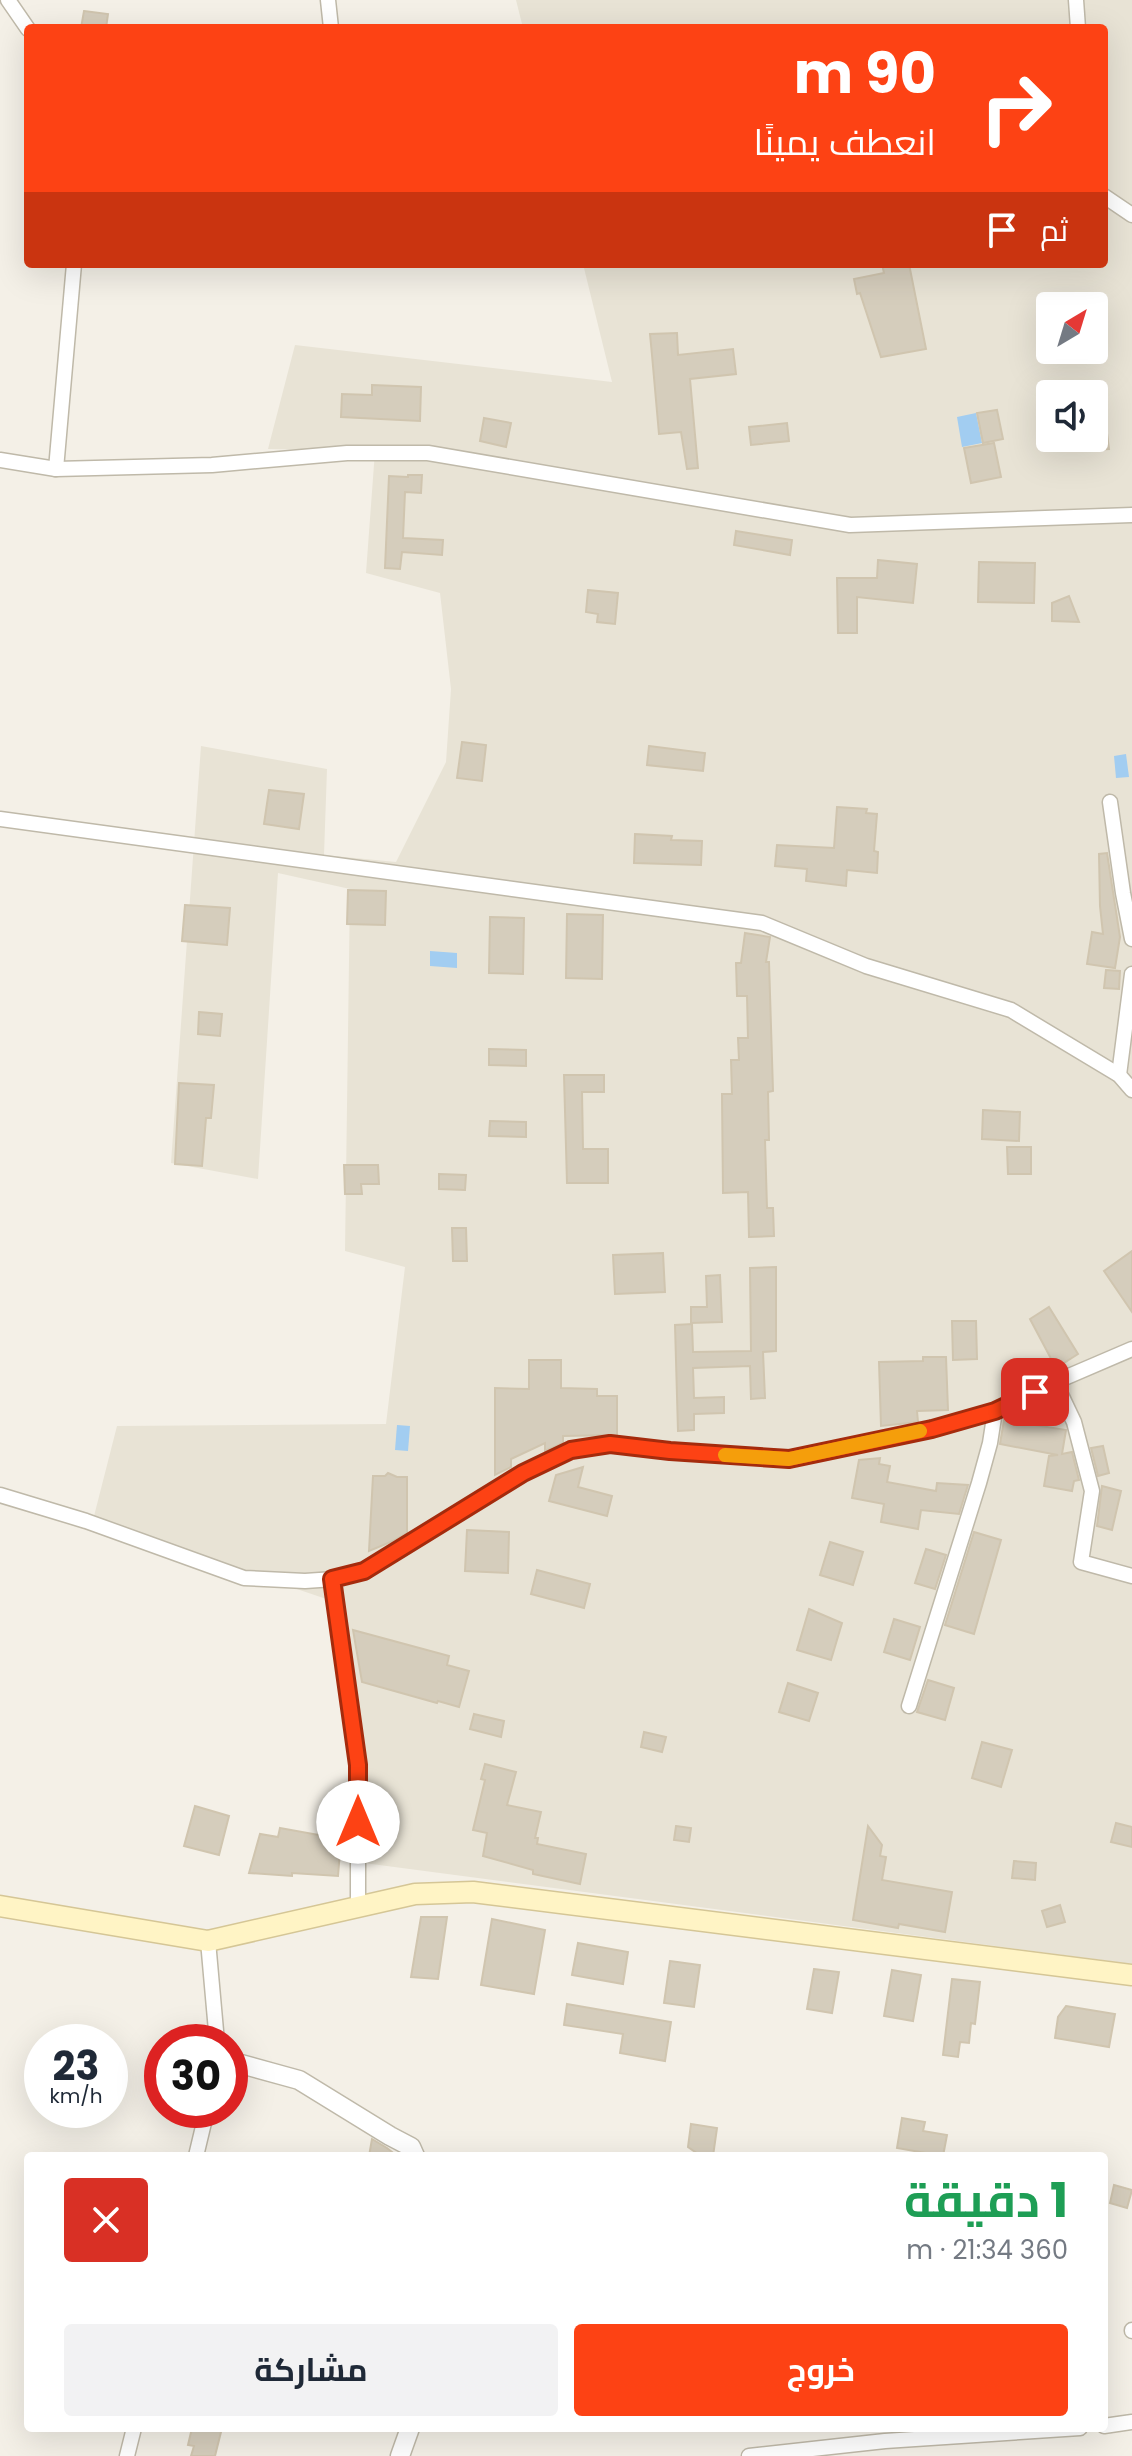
<!DOCTYPE html>
<html lang="ar">
<head>
<meta charset="utf-8">
<style>
	body { margin:0; font-family:Poppins,Cairo,sans-serif; background:#f2f2f3; color:#1f2937; direction:rtl; height:100vh; display:flex; flex-direction:column; font-size:30px; white-space:nowrap }
	* { box-sizing:border-box; margin:0 }
	p { font-size:26px; color:#747a83 }
	.icon { flex:none; width:44px; height:44px; fill:none; stroke:currentColor; stroke-width:2; stroke-linecap:round; stroke-linejoin:round }
	.map { position:relative; flex:1; overflow:hidden; direction:ltr }
	.side { position:absolute; left:24px; top:2152px; width:1084px; height:280px; display:flex; flex-direction:column; background:#fff; border-radius:8px; box-shadow:0 8px 32px #0002; direction:rtl }
	.side>* { flex:none }
	.banner { position:absolute; left:24px; top:24px; width:1084px; height:244px; border-radius:8px; box-shadow:0 8px 32px #0002; direction:rtl; background:#fd4214; color:#fff; overflow:hidden }
	.needle { width:52px; rotate:38deg }
	.controls { position:absolute; left:1036px; top:292px; display:grid; gap:16px }
	.controls a { display:grid; place-items:center; width:72px; height:72px; border-radius:8px; background:#fff; box-shadow:0 8px 32px #0002; font-size:40px }
	.speed { position:absolute; left:24px; top:2024px; display:flex; gap:16px; font-size:40px; font-weight:700; text-align:center }
	.speed>* { display:grid; place-content:center; width:104px; height:104px; border-radius:50%; background:#fff; box-shadow:0 8px 32px #0002; line-height:1 }
	.speed small { font-size:20px; font-weight:400 }
	.speed .limit { border:12px solid #d22; background:#fff; color:#111 }
	.pin { position:absolute; display:grid; place-items:center; width:68px; height:68px; color:#fff; margin:-34px; border-radius:16px; box-shadow:0 4px 12px #0006 }
	.me { position:absolute; width:88px; margin:-44px; rotate:0deg; stroke-linejoin:round; filter:drop-shadow(0 0 6px #0008) }
	.turn { display:flex; align-items:center; gap:28px; height:168px; padding:0 40px; font-size:36px }
	.turn .icon { width:104px; height:104px; stroke-width:2.5 }
	.turn b { display:block; font-size:56px; line-height:68px }
	.then { display:flex; align-items:center; height:76px; padding:0 40px; background:#0003; gap:16px; font-size:30px }
	.round { display:grid; place-items:center; flex:none; width:84px; height:84px; border-radius:8px; background:#f2f2f3 }
	.headline { display:flex; align-items:center; justify-content:space-between; height:136px; padding:0 40px }
	h1 { font-size:48px; font-weight:700; line-height:60px; color:#1e9e55 }
	.cta { display:flex; gap:16px; margin-top:auto; padding:16px 40px }
	.cta a { flex:1; height:92px; border-radius:8px; background:#fd4214; color:#fff; font-size:32px; font-weight:700; line-height:92px; text-align:center }
	.cta a+a { background:#f2f2f3; color:#1f2937 }
	.map>svg:first-child { display:block }
	.residential { fill:#e8e3d5; fill-rule:evenodd }
	.water { fill:#a2cdf1 }
	.building { fill:#d5cdbc; stroke:#d0c5af; stroke-width:2 }
	.lines { fill:none; stroke-linecap:round; stroke-linejoin:round }
	.minor-casing { stroke:#bfb9a9; stroke-width:17 }
	.tertiary-casing { stroke:#bfb9a9; stroke-width:21 }
	.secondary-casing { stroke:#d5c696; stroke-width:23 }
	.minor { stroke:#fff; stroke-width:14 }
	.tertiary { stroke:#fff; stroke-width:18 }
	.secondary { stroke:#fff4c5; stroke-width:20 }
	.route-casing { stroke:#a42b0d; stroke-width:20 }
	.route { stroke:#fd4214; stroke-width:14 }
	.slow { stroke:#f59e0b; stroke-width:14 }
</style>
</head>
<body>
<div class="map">
<svg width="1132" height="2456" viewBox="0 0 1132 2456">
	<rect width="100%" height="100%" fill="#f4f0e7"/>
	<path class="residential" d="M 516,0 L 1132,0 L 1132,1964 L 364,1863 L 344,1605 L 93,1520 L 117,1426 L 386,1424 L 405,1267 L 345,1251 L 350,889 L 278,873 L 258,1179 L 171,1163 L 201,746 L 327,769 L 324,855 L 396,862 L 446,762 L 451,689 L 440,593 L 366,573 L 375,451 L 268,449 L 295,345 L 612,382 L 583,264 L 1104,264 L 1104,28 L 523,28 ZM 1050,306 L 1094,306 L 1094,350 L 1050,350 ZM 1050,394 L 1094,394 L 1094,438 L 1050,438 Z"/>
	<g class="water">
		<polygon points="976,413 982,443 962,447 957,417"/>
		<polygon points="1126,754 1129,777 1116,778 1114,756"/>
		<polygon points="430,951 457,953 457,968 430,966"/>
		<polygon points="397,1425 410,1426 408,1451 395,1450"/>
	</g>
	<g class="building">
		<polygon points="84,11 108,14 106,28 81,28"/>
		<polygon points="882,264 909,264 926,349 881,357 860,293 857,294 854,279 884,273"/>
		<polygon points="677,333 678,355 733,349 736,374 690,379 698,468 687,469 681,432 659,434 652,355 650,334"/>
		<polygon points="372,385 421,387 420,421 341,417 342,394 372,395"/>
		<polygon points="997,410 1003,439 983,443 977,413"/>
		<polygon points="484,418 511,423 506,447 480,441"/>
		<polygon points="787,423 789,441 751,445 749,427"/>
		<polygon points="1107,433 1109,449 1094,450 1094,434"/>
		<polygon points="994,443 1001,477 971,483 964,448"/>
		<polygon points="408,475 422,475 421,493 405,492 403,538 443,540 442,555 402,552 400,569 385,568 389,476 408,477"/>
		<polygon points="736,531 792,540 790,555 734,545"/>
		<polygon points="878,560 917,564 913,603 857,597 857,633 838,633 837,578 877,578"/>
		<polygon points="979,562 1035,563 1034,603 978,602"/>
		<polygon points="588,590 618,593 615,624 597,622 598,614 586,612"/>
		<polygon points="1069,596 1079,622 1052,621 1052,603"/>
		<polygon points="462,742 486,745 482,781 457,778"/>
		<polygon points="649,746 705,753 703,771 647,765"/>
		<polygon points="269,790 304,794 299,829 264,824"/>
		<polygon points="837,807 867,809 866,813 877,814 874,851 878,852 877,873 847,870 846,886 806,881 807,869 775,866 777,845 834,848"/>
		<polygon points="635,834 672,836 671,840 702,841 701,865 634,863"/>
		<polygon points="1107,853 1120,937 1115,968 1087,964 1092,932 1103,934 1100,906 1099,854"/>
		<polygon points="348,890 386,891 385,925 347,924"/>
		<polygon points="185,905 230,908 227,945 182,941"/>
		<polygon points="567,914 603,915 602,979 566,978"/>
		<polygon points="490,917 524,918 523,974 489,973"/>
		<polygon points="745,933 770,937 766,962 769,962 773,1091 768,1092 769,1140 765,1140 767,1208 773,1208 774,1236 749,1237 748,1192 723,1193 722,1094 732,1094 731,1060 739,1060 738,1038 748,1038 747,996 737,996 736,963 741,963"/>
		<polygon points="1106,970 1120,971 1119,989 1104,988"/>
		<polygon points="199,1012 222,1014 220,1036 198,1034"/>
		<polygon points="489,1049 526,1050 526,1066 489,1065"/>
		<polygon points="564,1075 604,1075 604,1092 582,1092 583,1149 608,1149 608,1183 567,1183"/>
		<polygon points="179,1083 214,1085 211,1118 206,1118 202,1166 175,1164"/>
		<polygon points="983,1110 1020,1112 1019,1141 982,1139"/>
		<polygon points="490,1121 526,1122 526,1137 489,1136"/>
		<polygon points="1007,1147 1031,1147 1031,1174 1008,1174"/>
		<polygon points="344,1165 378,1165 379,1184 361,1184 362,1194 345,1194"/>
		<polygon points="439,1174 466,1175 465,1190 439,1189"/>
		<polygon points="452,1228 466,1228 467,1261 453,1261"/>
		<polygon points="1132,1251 1132,1312 1104,1271"/>
		<polygon points="663,1253 665,1292 615,1294 613,1255"/>
		<polygon points="776,1267 776,1351 763,1352 765,1398 751,1399 750,1366 693,1368 694,1398 724,1397 724,1413 694,1414 694,1430 678,1431 675,1325 692,1324 693,1352 751,1351 750,1268"/>
		<polygon points="720,1275 722,1322 691,1323 691,1307 707,1307 706,1276"/>
		<polygon points="1049,1307 1078,1354 1056,1368 1030,1319"/>
		<polygon points="952,1321 976,1321 977,1359 953,1360"/>
		<polygon points="923,1357 946,1357 948,1410 917,1411 918,1422 881,1426 879,1362 923,1361"/>
		<polygon points="529,1360 561,1360 561,1388 597,1389 597,1396 617,1396 617,1435 563,1436 563,1443 545,1451 545,1443 511,1459 511,1467 495,1475 495,1388 529,1389"/>
		<polygon points="1004,1420 1066,1430 1062,1454 1072,1452 1079,1480 1074,1481 1072,1491 1044,1486 1049,1456 1058,1455 1000,1444"/>
		<polygon points="1103,1446 1109,1473 1098,1476 1091,1448"/>
		<polygon points="880,1458 879,1464 890,1466 887,1482 936,1491 937,1483 968,1485 959,1514 921,1510 918,1529 881,1522 884,1504 852,1498 859,1460"/>
		<polygon points="583,1467 578,1487 612,1496 607,1516 549,1501 556,1475"/>
		<polygon points="388,1473 397,1477 407,1477 407,1533 393,1541 369,1551 373,1476 385,1476"/>
		<polygon points="1102,1486 1121,1491 1112,1530 1097,1526"/>
		<polygon points="467,1530 509,1532 508,1573 465,1571"/>
		<polygon points="974,1532 1001,1540 974,1634 945,1625"/>
		<polygon points="830,1542 863,1552 853,1585 820,1575"/>
		<polygon points="926,1549 946,1555 935,1589 915,1583"/>
		<polygon points="537,1570 590,1584 584,1608 531,1594"/>
		<polygon points="809,1609 842,1623 831,1660 797,1650"/>
		<polygon points="894,1619 920,1627 910,1660 884,1652"/>
		<polygon points="353,1630 449,1656 447,1665 469,1671 459,1707 438,1701 437,1703 362,1682"/>
		<polygon points="928,1680 954,1688 945,1720 917,1712"/>
		<polygon points="788,1683 818,1693 809,1721 779,1712"/>
		<polygon points="474,1714 504,1721 501,1737 470,1729"/>
		<polygon points="644,1732 666,1737 662,1752 641,1747"/>
		<polygon points="982,1742 1012,1750 1001,1787 972,1778"/>
		<polygon points="485,1764 516,1772 507,1805 541,1812 535,1838 538,1838 537,1844 586,1854 580,1884 533,1874 533,1870 483,1856 487,1833 473,1830 485,1780 481,1779"/>
		<polygon points="195,1806 229,1816 219,1855 184,1846"/>
		<polygon points="1116,1823 1132,1827 1132,1847 1111,1842"/>
		<polygon points="676,1826 691,1828 689,1842 674,1840"/>
		<polygon points="868,1826 882,1845 880,1856 886,1857 882,1880 952,1892 945,1932 899,1924 898,1928 853,1920"/>
		<polygon points="280,1828 341,1839 338,1876 292,1873 292,1876 249,1873 260,1834 278,1837"/>
		<polygon points="1014,1861 1036,1863 1035,1880 1012,1878"/>
		<polygon points="1060,1905 1065,1922 1047,1927 1042,1911"/>
		<polygon points="421,1917 447,1917 438,1979 411,1977"/>
		<polygon points="492,1919 545,1930 534,1994 481,1985"/>
		<polygon points="578,1943 628,1952 623,1984 572,1975"/>
		<polygon points="670,1961 700,1965 694,2007 664,2003"/>
		<polygon points="814,1969 839,1972 832,2013 807,2009"/>
		<polygon points="892,1970 921,1975 913,2021 884,2016"/>
		<polygon points="952,1979 980,1982 975,2024 971,2023 969,2043 960,2042 958,2057 943,2055"/>
		<polygon points="567,2004 671,2022 665,2061 620,2053 623,2034 564,2025"/>
		<polygon points="1066,2006 1115,2014 1109,2047 1055,2038 1058,2017"/>
		<polygon points="902,2118 925,2122 923,2131 947,2135 943,2156 897,2148"/>
		<polygon points="691,2124 717,2128 713,2156 701,2156 688,2147"/>
		<polygon points="372,2139 387,2148 397,2156 369,2156"/>
		<polygon points="1114,2185 1132,2190 1127,2208 1110,2203"/>
		<polygon points="192,2428 222,2428 215,2456 191,2456 194,2446 188,2445"/>
	</g>
	<g class="lines">
		<g class="minor-casing">
			<g id="minor">
				<polyline points="8,0 28,29"/>
				<polyline points="328,0 331,28"/>
				<polyline points="1076,0 1078,28"/>
				<polyline points="1104,196 1132,215"/>
				<polyline points="0,460 56,469 212,465 347,453 428,453 850,525 1132,515"/>
				<polyline points="56,469 74,264"/>
				<polyline points="1110,802 1123,893 1132,939"/>
				<polyline points="0,819 762,923 866,966 1011,1010 1119,1075 1132,1090"/>
				<polyline points="1119,1075 1132,974"/>
				<polyline points="1055,1382 1074,1422 1092,1491 1081,1562 1132,1576"/>
				<polyline points="0,1495 86,1521 244,1578 305,1581 334,1579 364,1571 523,1473 571,1450 610,1444 670,1451 789,1459 932,1429 995,1411 1055,1382 1132,1349"/>
				<polyline points="332,1579 358,1765 358,1907"/>
				<polyline points="909,1706 979,1483 990,1443 995,1411"/>
				<polyline points="208,1941 217,2042"/>
				<polyline points="196,2156 207,2110"/>
				<polyline points="1132,2330 1132,2331"/>
				<polyline points="1104,2426 1132,2422"/>
				<polyline points="127,2456 134,2428"/>
				<polyline points="749,2456 885,2441 1080,2428"/>
			</g>
		</g>
		<g class="tertiary-casing">
			<g id="tertiary">
				<polyline points="230,2061 299,2080 390,2136 411,2147 415,2156"/>
				<polyline points="400,2456 410,2428"/>
			</g>
		</g>
		<g class="secondary-casing">
			<polyline id="secondary" points="0,1906 208,1941 415,1894 473,1892 1132,1975"/>
		</g>
		<use href="#minor" class="minor"/>
		<use href="#tertiary" class="tertiary"/>
		<use href="#secondary" class="secondary"/>
	</g>
	<g class="lines">
		<g class="route-casing">
			<polyline id="route" points="358,1822 358,1765 332,1579 364,1571 523,1473 571,1450 610,1444 670,1451 789,1459 932,1429 995,1411 1035,1392"/>
		</g>
		<use href="#route" class="route"/>
		<polyline class="slow" points="725,1455 789,1459 920,1431"/>
	</g>
</svg>
<div class="controls">
<a><svg class="needle" viewBox="-14 -14 28 28"><path d="M0-13l5 13h-10z" fill="#e53935"/><path d="M0 13l5-13h-10z" fill="#747a83"/></svg></a>
<a><svg class="icon" aria-label="sound" viewBox="0 0 24 24"><path d="M4 9h4l5-4v14l-5-4H4zM17 9q2 3 0 6"/></svg></a>
</div>
<div class="speed"><div>23<small>km/h</small></div><div class="limit">30</div></div>
<div class="pin" style="left:1035px;top:1392px;background:#d93025"><svg class="icon" aria-label="arrive" viewBox="0 0 24 24"><path d="M6 21V4h12l-3 4 3 4H6"/></svg></div>
<svg class="me" style="left:358px;top:1822px" viewBox="-20 -20 40 40"><circle r="19" fill="#fff"/><path d="M0-13L10 11 0 6-10 11z" fill="#fd4214"/></svg>
<div class="banner">
<div class="turn"><svg class="icon" aria-label="right" viewBox="0 0 24 24"><path d="M7 20v-9h11M14 6l5 5-5 5"/></svg><div><b>90 m</b>انعطف يمينًا</div></div>
<div class="then">ثم<svg class="icon" aria-label="arrive" viewBox="0 0 24 24"><path d="M6 21V4h12l-3 4 3 4H6"/></svg></div>
</div>
<section class="side">
<div class="headline"><div><h1>1 دقيقة</h1><p>360 m · 21:34</p></div><a class="round" style="background:#d93025;color:#fff"><svg class="icon" aria-label="close" viewBox="0 0 24 24"><path d="M6 6l12 12M18 6L6 18"/></svg></a></div>
<div class="cta"><a>خروج</a><a>مشاركة</a></div>
</section>
</div>
</body>
</html>
